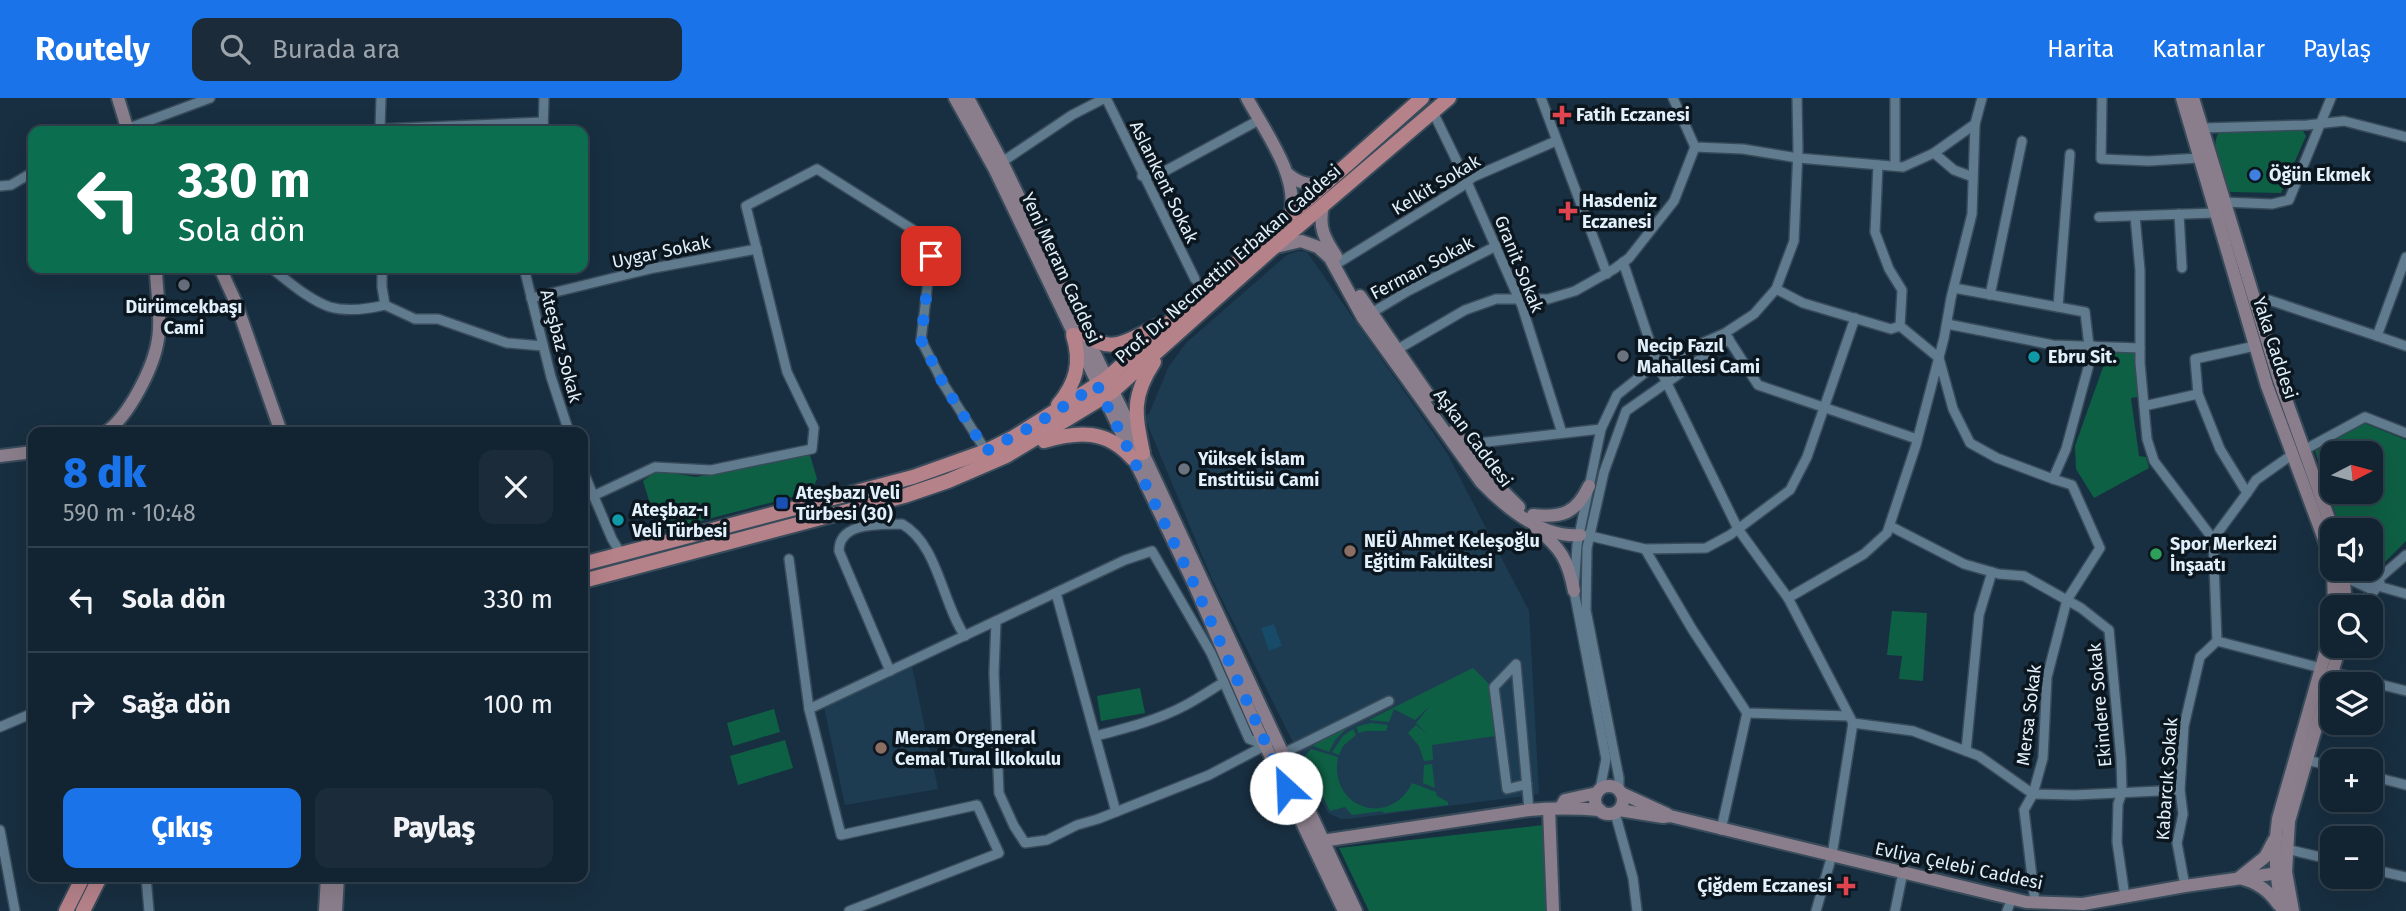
<!DOCTYPE html>
<html lang="tr">
<head>
<meta charset="utf-8">
<style>
	body { margin:0; font-family:"Fira Sans",sans-serif; background:#1b2b39; color:#f1f3f6; height:100vh; display:flex; flex-direction:column; font-size:26px; white-space:nowrap }
	* { box-sizing:border-box; margin:0 }
	p { font-size:23px; color:#9ca4ab }
	.icon { flex:none; width:38px; height:38px; fill:none; stroke:currentColor; stroke-width:2; stroke-linecap:round; stroke-linejoin:round }
	.map { position:relative; flex:1; overflow:hidden }
	.side { position:absolute; left:28px; top:329px; width:560px; height:455px; display:flex; flex-direction:column; background:#122331; border-radius:14px; box-shadow:0 7px 28px #0002,0 0 0 2px #31404d }
	.side>* { flex:none }
	.hud { position:absolute; left:28px; top:28px; width:560px; height:147px; border-radius:14px; box-shadow:0 7px 28px #0002,0 0 0 2px #31404d; background:#0b6e4f; color:#fff; overflow:hidden }
	.needle { width:46px; rotate:84deg }
	.controls { position:absolute; left:2320px; top:343px; display:grid; gap:14px }
	.controls a { display:grid; place-items:center; width:63px; height:63px; border-radius:14px; background:#122331; box-shadow:0 7px 28px #0002,0 0 0 2px #31404d; font-size:35px }
	.pin { position:absolute; display:grid; place-items:center; width:60px; height:60px; color:#fff; margin:-30px; border-radius:14px; box-shadow:0 4px 10px #0006 }
	.me { position:absolute; width:77px; margin:-38px; rotate:335deg; stroke-linejoin:round; filter:drop-shadow(0 0 5px #0008) }
	.turn { display:flex; align-items:center; gap:24px; height:147px; padding:0 35px; font-size:32px }
	.turn .icon { width:91px; height:91px; stroke-width:2.5 }
	.turn b { display:block; font-size:49px; line-height:60px }
	.round { display:grid; place-items:center; flex:none; width:74px; height:74px; border-radius:14px; background:#1b2b39 }
	.headline { display:flex; align-items:center; justify-content:space-between; height:119px; padding:0 35px }
	h1 { font-size:42px; font-weight:800; line-height:52px; color:#1a73e8 }
	.button { display:flex; gap:14px; margin-top:auto; padding:14px 35px }
	.button a { flex:1; height:80px; border-radius:14px; background:#1a73e8; color:#fff; font-size:28px; font-weight:800; line-height:80px; text-align:center }
	.button a+a { background:#1b2b39; color:#f1f3f6 }
	ul { padding:0; list-style:none }
	li { display:flex; align-items:center; gap:21px; height:105px; padding:0 35px; border-top:2px solid #31404d }
	li div { flex:1 }
	li b { display:block; font-size:26px }
	li em { font-style:normal }
	header { display:flex; align-items:center; gap:42px; box-sizing:border-box; height:98px; padding:0 35px; background:#1a73e8; color:#fff }
	header strong { font-size:33px }
	nav { display:flex; gap:38px; margin-inline-start:auto; font-size:24px }
	.search { width:490px; height:63px; background:#1b2b39; display:flex; align-items:center; gap:18px; box-sizing:border-box; padding:0 24px; border-radius:14px; color:#9ca4ab; font-size:26px }
	.map>svg:first-child { display:block }
	.built { fill:#1e3c51 }
	.green { fill:#0e6044; fill-rule:evenodd }
	.water { fill:#184b67 }
	.lines { fill:none; stroke-linecap:round; stroke-linejoin:round }
	.street-casing { stroke:#384b5a; stroke-width:12 }
	.secondary-casing { stroke:#384b5a; stroke-width:16 }
	.primary-casing { stroke:#384b5a; stroke-width:18 }
	.street { stroke:#607a8e; stroke-width:9 }
	.secondary { stroke:#8b7e8c; stroke-width:12 }
	.primary { stroke:#b6828a; stroke-width:14 }
	.route { stroke:#1a73e8; stroke-width:12; stroke-dasharray:0 21.6 }
	.health-dot { fill:#e0444e; stroke:#0c161e; stroke-width:2.5 }
	.shop-dot { fill:#3f7fe0; stroke:#0c161e; stroke-width:2.5 }
	.worship-dot { fill:#6b7280; stroke:#0c161e; stroke-width:2.5 }
	.culture-dot { fill:#0f9aa8; stroke:#0c161e; stroke-width:2.5 }
	.transit-dot { fill:#1a4fb4; stroke:#0c161e; stroke-width:2.5 }
	.education-dot { fill:#8d6e63; stroke:#0c161e; stroke-width:2.5 }
	.leisure-dot { fill:#2e9e5b; stroke:#0c161e; stroke-width:2.5 }
	.labels { text-anchor:middle; dominant-baseline:central; stroke-width:7; stroke-linejoin:round; paint-order:stroke }
	.poi-label { font-size:18px; font-weight:bold; fill:#e2f0fb; stroke:#0c161e; text-anchor:start }
	.street-label { font-size:18px; fill:#e2f0fb; stroke:#0c161e }
</style>
</head>
<body>
<header>
<strong>Routely</strong>
<div class="search"><svg class="icon" aria-label="search" viewBox="0 0 24 24"><circle cx="10" cy="10" r="6"/><path d="M15 15l6 6"/></svg>Burada ara</div>
<nav><a>Harita</a><a>Katmanlar</a><a>Paylaş</a></nav>
</header>
<div class="map">
<svg width="2406" height="813" viewBox="0 0 2406 813">
	<rect width="100%" height="100%" fill="#182f41"/>
	<g class="built">
		<polygon points="1299,153 1307,154 1447,355 1529,513 1539,696 1356,720 1341,721 1328,715 1212,481 1144,318 1149,316 1168,270 1186,245 1287,157"/>
		<polygon points="912,569 938,691 845,707 824,609"/>
	</g>
	<g class="green">
		<path d="M 2299,32 L 2303,33 L 2306,38 L 2281,95 L 2231,94 L 2228,92 C 2223,75 2209,49 2219,34 Z"/>
		<polygon points="2108,255 2137,255 2138,294 2137,299 2131,300 2139,358 2146,359 2149,370 2094,400 2076,371 2075,348"/>
		<path d="M 2364,325 L 2406,342 L 2406,443 L 2378,471 L 2367,475 L 2357,471 L 2371,471 L 2371,432 L 2341,432 L 2315,353 ZM 2333,355 L 2371,355 L 2371,394 L 2333,394 Z"/>
		<polygon points="805,356 810,357 817,381 811,394 659,434 643,383 654,375 665,374 696,379"/>
		<polygon points="1892,513 1927,515 1923,583 1899,581 1902,558 1887,557"/>
		<polygon points="1473,570 1490,587 1495,638 1432,647 1433,662 1424,663 1419,648 1408,635 1416,627 1427,636 1416,625 1430,608 1415,622 1394,611 1389,624 1369,622"/>
		<polygon points="1140,590 1145,615 1101,623 1097,598"/>
		<polygon points="774,611 780,634 733,648 727,625"/>
		<polygon points="1371,625 1388,627 1386,633 1366,633 1359,635 1356,629"/>
		<path d="M 1347,630 L 1335,642 L 1329,654 L 1313,648 C 1322,639 1335,633 1347,630 Z"/>
		<polygon points="1353,631 1356,637 1343,648 1339,657 1332,654 1343,638"/>
		<polygon points="785,642 793,670 738,687 730,658"/>
		<path d="M 1311,651 L 1338,659 C 1328,710 1390,731 1412,685 L 1436,694 L 1437,698 L 1448,704 L 1448,707 L 1384,715 L 1382,713 L 1352,717 L 1345,709 L 1330,713 L 1304,660 Z"/>
		<polygon points="1432,666 1435,690 1423,685 1424,667"/>
		<polygon points="1543,727 1547,813 1369,813 1339,750"/>
	</g>
	<polygon class="water" points="1274,526 1282,548 1269,553 1261,530"/>
	<g class="lines">
		<g class="street-casing">
			<g id="street">
				<polyline points="381,0 380,31 543,24"/>
				<polyline points="1106,0 1195,181"/>
				<polyline points="1541,0 1607,176"/>
				<polyline points="1673,0 1695,49 1743,51 1798,60 1903,69 1934,55 1975,26 1982,0"/>
				<polyline points="1895,0 1895,68"/>
				<polyline points="2102,0 2101,61 2149,63 2199,60"/>
				<polyline points="1433,14 1467,84 1522,208 1562,335"/>
				<polyline points="1975,26 1972,116 1951,200 1944,240 1916,347 1887,435 1864,456 1788,500 1853,625 1913,633 1979,658 2033,696 2075,697 2180,692"/>
				<polyline points="2202,30 2307,27 2344,23 2406,39"/>
				<polyline points="121,33 210,0"/>
				<polyline points="543,33 544,0"/>
				<polyline points="1934,55 1954,72 1973,79"/>
				<polyline points="1002,64 1072,17 1105,0"/>
				<polyline points="1878,67 1875,134 1889,171 1902,192 1900,228 1939,260 1953,311 1970,345 1997,360 2053,381 2066,351 2094,248"/>
				<polyline points="1142,78 1167,72 1259,22"/>
				<polyline points="0,88 11,87 33,74"/>
				<polyline points="2223,104 2272,106 2289,102 2331,0"/>
				<polyline points="2179,116 2182,170"/>
				<polyline points="2135,118 2140,172 2140,265 2147,341 2154,363 2213,441 2247,395 2220,351 2198,296 2195,261 2255,248"/>
				<polyline points="2099,119 2215,115"/>
				<polyline points="2406,159 2377,238 2406,248"/>
				<polyline points="1623,164 1657,265 1738,431 1788,500"/>
				<polyline points="1335,167 1461,89 1473,79 1556,43"/>
				<path d="M 271,170 C 288,183 309,202 330,209 C 347,214 368,211 385,207"/>
				<polyline points="382,170 382,189 385,207 415,221 438,221 507,245 543,248"/>
				<polyline points="524,170 551,279 569,334"/>
				<polyline points="1954,190 2085,214 2089,248"/>
				<polyline points="1776,191 1803,205 1891,231 1900,228"/>
				<polyline points="1990,197 2022,43"/>
				<polyline points="531,200 654,170 757,151"/>
				<polyline points="2254,206 2269,202 2377,238"/>
				<polyline points="2058,209 2070,56"/>
				<polyline points="1368,217 1408,193 1496,148"/>
				<polyline points="1947,226 2053,247 2140,250"/>
				<polyline points="1726,237 1758,287 1917,341"/>
				<polyline points="1393,254 1465,212 1496,201 1548,201 1575,193 1614,171 1629,160 1674,103 1695,49"/>
				<polyline points="2144,308 2198,296"/>
				<polyline points="1461,347 1601,331"/>
				<polyline points="2304,352 2365,319 2406,335"/>
				<polyline points="583,373 612,441 621,456"/>
				<polyline points="2247,395 2256,382 2293,356"/>
				<polyline points="593,398 655,369 711,372 812,351 814,330 787,274 746,108 817,71 912,131 931,158 921,242 944,287 986,353"/>
				<polyline points="1890,428 1964,466 1999,476 2024,478 2081,510 2109,532 2121,661 2122,694 2118,706 2117,744 2125,799"/>
				<polyline points="1586,437 1645,451 1706,450 1730,437 1790,392 1807,359 1855,220"/>
				<polyline points="2213,441 2217,543 2321,570"/>
				<polyline points="1645,451 1692,531 1747,615 1849,618"/>
				<polyline points="789,461 809,611 841,737 977,707 999,755 849,813"/>
				<polyline points="2344,479 2368,490 2406,457"/>
				<polyline points="2378,488 2406,496"/>
				<polyline points="1056,495 1116,714"/>
				<polyline points="2362,509 2380,485"/>
				<polyline points="996,523 994,575 999,695 1014,728 1025,745 1047,742 1077,727 1098,721 1209,677 1268,646"/>
				<path d="M 890,573 L 839,453 C 839,423 881,427 902,426 C 938,446 942,505 965,538"/>
				<polyline points="2332,574 2406,593"/>
				<polyline points="809,611 1125,462 1152,453 1211,555 1249,641 1265,647"/>
				<polyline points="0,629 33,615"/>
				<path d="M 1096,638 C 1127,630 1158,622 1186,607 C 1199,600 1211,592 1224,584"/>
				<polyline points="1966,653 1979,517 1992,474"/>
				<polyline points="1282,656 1389,603"/>
				<polyline points="2306,662 2333,668"/>
				<polyline points="2371,678 2406,687"/>
				<polyline points="1527,686 1507,691 1494,589 1516,566 1529,712"/>
				<polyline points="1600,691 1606,661 1574,493 1577,447 1601,331 1617,297 1657,265 1725,235 1754,216 1776,191 1794,143 1798,52 1797,0"/>
				<polyline points="1619,693 1619,680 1586,512 1587,450 1604,374 1626,313 1729,241"/>
				<polyline points="1615,715 1633,780 1637,813"/>
				<polyline points="0,732 15,813"/>
				<polyline points="1721,732 1747,615"/>
				<polyline points="2286,751 2333,762"/>
				<polyline points="2371,771 2406,779"/>
				<polyline points="2185,788 2177,745 2183,716 2180,692 2184,628 2200,559 2217,543"/>
				<polyline points="2035,804 2024,712 2033,696 2043,660 2047,579 2067,502 2100,450 2072,387 2053,381"/>
				<polyline points="149,813 146,779 151,779"/>
				<polyline points="1816,813 1832,757 1853,625"/>
				<polyline points="1895,813 1903,774"/>
				<polyline points="2007,813 2012,800"/>
			</g>
		</g>
		<g class="secondary-casing">
			<g id="secondary">
				<polyline points="118,0 128,33"/>
				<polyline points="955,0 994,70 1194,486 1257,630 1344,813"/>
				<polyline points="968,0 1002,64 1143,355 1356,813"/>
				<path d="M 1247,0 C 1265,34 1300,79 1290,118"/>
				<polyline points="2182,0 2267,288 2325,444 2333,472 2334,509"/>
				<polyline points="2193,0 2279,282 2333,432"/>
				<path d="M 1288,76 C 1301,87 1312,88 1328,84"/>
				<path d="M 1323,108 C 1318,130 1325,141 1336,158"/>
				<path d="M 1276,149 L 1301,143 L 1318,149 L 1330,160 L 1363,220 L 1481,384 C 1506,410 1542,440 1580,437"/>
				<polyline points="220,170 236,205 281,334"/>
				<polyline points="1360,198 1429,298"/>
				<polyline points="1454,333 1490,380 1519,409"/>
				<path d="M 106,334 C 129,318 154,269 158,241 C 162,217 156,193 156,170"/>
				<polyline points="0,358 33,354"/>
				<path d="M 1533,417 C 1563,420 1576,415 1589,388"/>
				<path d="M 1536,430 C 1561,450 1568,462 1574,493"/>
				<polyline points="2343,471 2346,509"/>
				<circle cx="1609" cy="702" r="14"/>
				<polyline points="1621,695 1667,716"/>
				<polyline points="1561,709 1565,702 1597,695"/>
				<polyline points="1549,711 1553,813"/>
				<polyline points="1619,712 1663,719 1670,718 2026,804 2083,806 2185,788 2286,774"/>
				<path d="M 1315,744 L 1529,712 C 1553,710 1575,710 1600,712"/>
				<polyline points="2240,779 2265,759 2274,742"/>
				<path d="M 2243,781 C 2258,785 2269,793 2278,806"/>
				<polyline points="325,813 327,779"/>
				<polyline points="336,813 338,779"/>
				<path d="M 2282,813 C 2276,782 2273,753 2278,721 L 2333,528"/>
				<polyline points="2293,813 2286,774 2289,723 2340,548"/>
			</g>
		</g>
		<g class="primary-casing">
			<g id="primary">
				<path d="M 1083,234 C 1112,260 1130,240 1160,227"/>
				<path d="M 1058,307 C 1076,285 1082,265 1073,237"/>
				<path d="M 1044,343 C 1078,333 1107,331 1133,361"/>
				<path d="M 1143,355 C 1135,316 1131,299 1154,264"/>
				<polyline points="583,466 913,379 986,353 1014,339 1106,281 1422,0"/>
				<polyline points="583,483 904,398 948,383 1006,358 1112,294 1273,150 1449,0"/>
				<polyline points="66,813 83,779"/>
				<polyline points="83,813 100,779"/>
			</g>
		</g>
		<use href="#street" class="street"/>
		<use href="#secondary" class="secondary"/>
		<use href="#primary" class="primary"/>
	</g>
	<g class="lines">
		<polyline class="route" points="931,158 921,242 944,287 986,353 1036,326 1097,287 1194,486 1286,690"/>
	</g>
	<g class="health-dot">
		<path d="M1558.5 6.5h7v7h7v7h-7v7h-7v-7h-7v-7h7z"/>
		<path d="M1564.5 102.5h7v7h7v7h-7v7h-7v-7h-7v-7h7z"/>
		<path d="M1842.5 777.5h7v7h7v7h-7v7h-7v-7h-7v-7h7z"/>
	</g>
	<circle class="shop-dot" cx="2255" cy="77" r="7"/>
	<g class="worship-dot">
		<circle cx="184" cy="187" r="7"/>
		<circle cx="1623" cy="258" r="7"/>
		<circle cx="1184" cy="371" r="7"/>
	</g>
	<g class="culture-dot">
		<circle cx="2034" cy="259" r="7"/>
		<circle cx="618" cy="422" r="7"/>
	</g>
	<rect class="transit-dot" x="775" y="398" width="14" height="14" rx="3.5"/>
	<g class="education-dot">
		<circle cx="1350" cy="453" r="7"/>
		<circle cx="881" cy="650" r="7"/>
	</g>
	<circle class="leisure-dot" cx="2156" cy="456" r="7"/>
	<g class="labels">
		<g class="poi-label">
			<text x="1576" y="17">Fatih Eczanesi</text>
			<text x="2269" y="77">Öğün Ekmek</text>
			<text x="1582" y="103">Hasdeniz<tspan x="1582" dy="21">Eczanesi</tspan></text>
			<text x="184" y="209" text-anchor="middle">Dürümcekbaşı<tspan x="184" dy="21">Cami</tspan></text>
			<text x="1637" y="248">Necip Fazıl<tspan x="1637" dy="21">Mahallesi Cami</tspan></text>
			<text x="2048" y="259">Ebru Sit.</text>
			<text x="1198" y="361">Yüksek İslam<tspan x="1198" dy="21">Enstitüsü Cami</tspan></text>
			<text x="796" y="395">Ateşbazı Veli<tspan x="796" dy="21">Türbesi (30)</tspan></text>
			<text x="632" y="412">Ateşbaz-ı<tspan x="632" dy="21">Veli Türbesi</tspan></text>
			<text x="1364" y="443">NEÜ Ahmet Keleşoğlu<tspan x="1364" dy="21">Eğitim Fakültesi</tspan></text>
			<text x="2170" y="446">Spor Merkezi<tspan x="2170" dy="21">İnşaatı</tspan></text>
			<text x="895" y="640">Meram Orgeneral<tspan x="895" dy="21">Cemal Tural İlkokulu</tspan></text>
			<text x="1832" y="788" text-anchor="end">Çiğdem Eczanesi</text>
		</g>
		<g class="street-label">
			<text transform="translate(1164 84) rotate(64)">Aslankent Sokak</text>
			<text transform="translate(1436 87) rotate(-31)">Kelkit Sokak</text>
			<text transform="translate(661 154) rotate(-12)">Uygar Sokak</text>
			<text transform="translate(1228 166) rotate(-41)">Prof. Dr. Necmettin Erbakan Caddesi</text>
			<text transform="translate(1519 166) rotate(68)">Granit Sokak</text>
			<text transform="translate(1061 170) rotate(65)">Yeni Meram Caddesi</text>
			<text transform="translate(1422 170) rotate(-28)">Ferman Sokak</text>
			<text transform="translate(561 248) rotate(75)">Ateşbaz Sokak</text>
			<text transform="translate(2275 250) rotate(72)">Yaka Caddesi</text>
			<text transform="translate(1473 340) rotate(53)">Aşkan Caddesi</text>
			<text transform="translate(2100 607) rotate(-95)">Ekindere Sokak</text>
			<text transform="translate(2029 617) rotate(-83)">Mersa Sokak</text>
			<text transform="translate(2167 681) rotate(-86)">Kabarcık Sokak</text>
			<text transform="translate(1959 768) rotate(12)">Evliya Çelebi Caddesi</text>
		</g>
	</g>
</svg>
<div class="controls">
<a><svg class="needle" viewBox="-14 -14 28 28"><path d="M0-13l5 13h-10z" fill="#e53935"/><path d="M0 13l5-13h-10z" fill="#9ca4ab"/></svg></a>
<a><svg class="icon" aria-label="sound" viewBox="0 0 24 24"><path d="M4 9h4l5-4v14l-5-4H4zM17 9q2 3 0 6"/></svg></a>
<a><svg class="icon" aria-label="search" viewBox="0 0 24 24"><circle cx="10" cy="10" r="6"/><path d="M15 15l6 6"/></svg></a>
<a><svg class="icon" aria-label="layers" viewBox="0 0 24 24"><path d="M12 4l9 5-9 5-9-5zM3 14l9 5 9-5"/></svg></a>
<a>+</a>
<a>−</a>
</div>
<div class="pin" style="left:931px;top:158px;background:#d93025"><svg class="icon" aria-label="arrive" viewBox="0 0 24 24"><path d="M6 21V4h12l-3 4 3 4H6"/></svg></div>
<svg class="me" style="left:1286px;top:690px" viewBox="-20 -20 40 40"><circle r="19" fill="#fff"/><path d="M0-13L10 11 0 6-10 11z" fill="#1a73e8"/></svg>
<div class="hud">
<div class="turn"><svg class="icon" aria-label="left" viewBox="0 0 24 24"><path d="M17 20v-9H6M10 6l-5 5 5 5"/></svg><div><b>330 m</b>Sola dön</div></div>
</div>
<section class="side">
<div class="headline"><div><h1>8 dk</h1><p>590 m · 10:48</p></div><a class="round"><svg class="icon" aria-label="close" viewBox="0 0 24 24"><path d="M6 6l12 12M18 6L6 18"/></svg></a></div>
<ul>
<li><svg class="icon" aria-label="left" viewBox="0 0 24 24"><path d="M17 20v-9H6M10 6l-5 5 5 5"/></svg><div><b>Sola dön</b></div><em>330 m</em></li>
<li><svg class="icon" aria-label="right" viewBox="0 0 24 24"><path d="M7 20v-9h11M14 6l5 5-5 5"/></svg><div><b>Sağa dön</b></div><em>100 m</em></li>
</ul>
<div class="button"><a>Çıkış</a><a>Paylaş</a></div>
</section>
</div>
</body>
</html>
